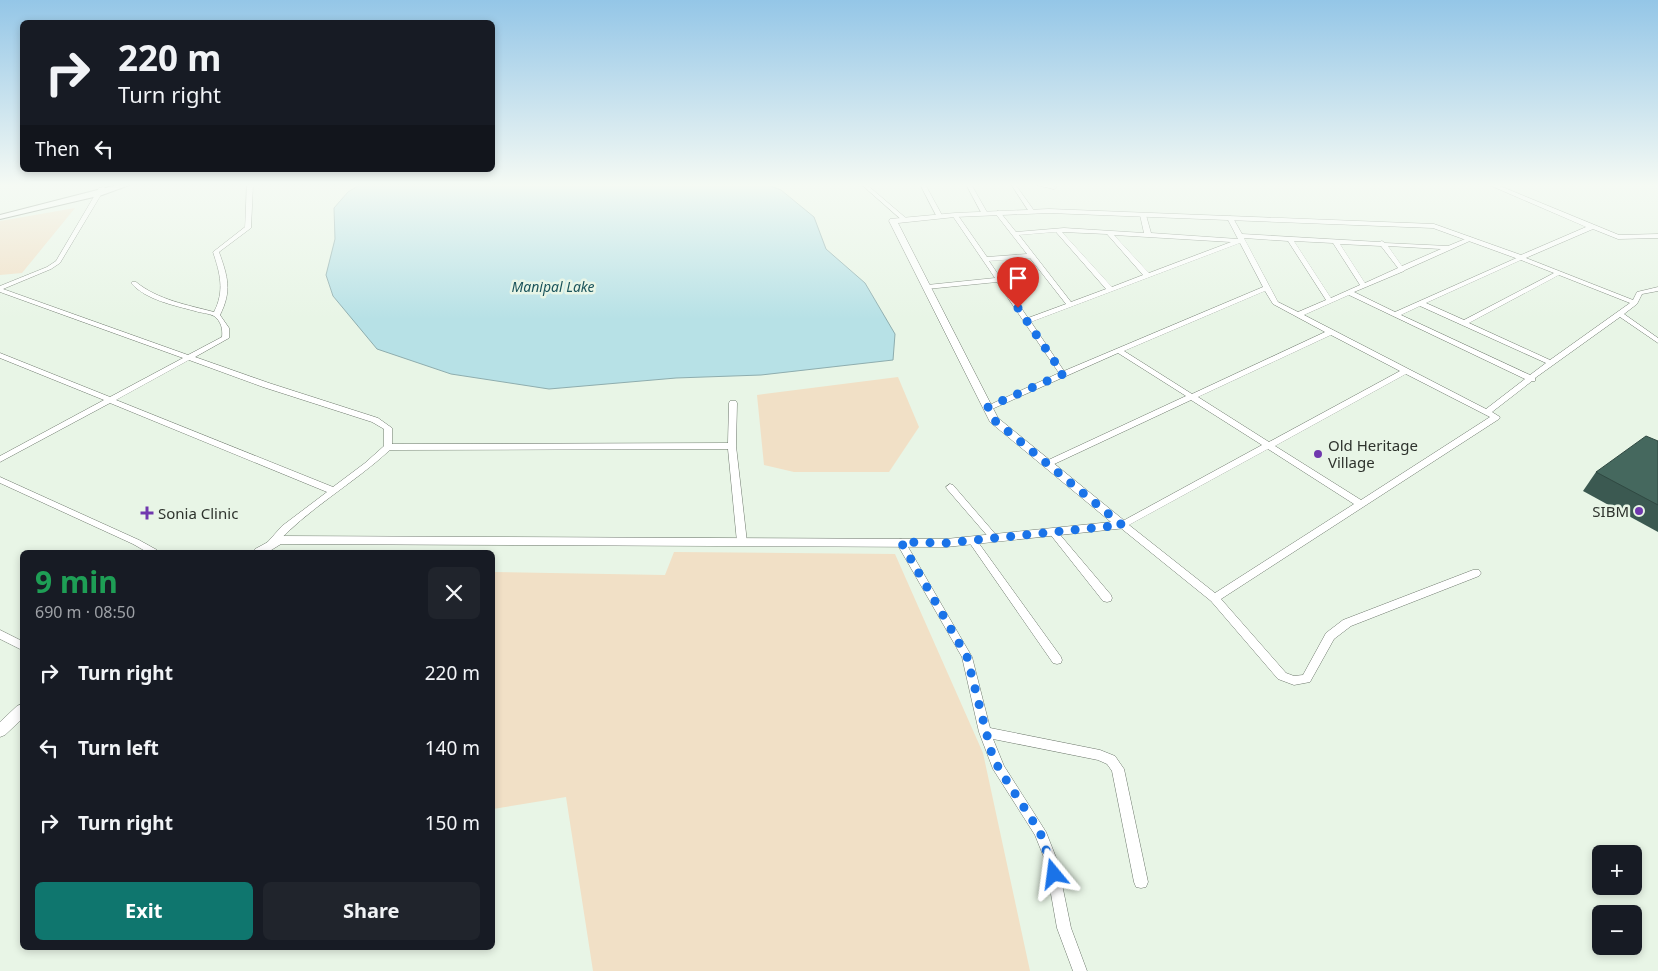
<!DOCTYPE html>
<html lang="en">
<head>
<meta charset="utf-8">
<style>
	body { margin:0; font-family:"Noto Sans",sans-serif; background:#20242c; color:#f1f3f6; height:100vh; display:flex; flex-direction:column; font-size:19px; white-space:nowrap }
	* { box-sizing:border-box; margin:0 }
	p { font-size:16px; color:#9ea1a6 }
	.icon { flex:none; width:28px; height:28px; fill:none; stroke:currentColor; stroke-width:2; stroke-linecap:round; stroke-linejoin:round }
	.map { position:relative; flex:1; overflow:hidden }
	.details { position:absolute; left:20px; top:550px; width:475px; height:400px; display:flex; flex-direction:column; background:#171b24; border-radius:8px; box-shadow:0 2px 8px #0003 }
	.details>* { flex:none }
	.hud { position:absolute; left:20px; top:20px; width:475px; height:152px; border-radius:8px; box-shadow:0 2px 8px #0003; background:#171b24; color:#f1f3f6; overflow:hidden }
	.tools { position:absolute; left:1592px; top:845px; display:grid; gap:10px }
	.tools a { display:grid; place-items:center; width:50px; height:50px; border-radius:8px; background:#171b24; box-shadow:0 2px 8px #0003; font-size:25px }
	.pin { position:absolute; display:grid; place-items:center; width:42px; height:42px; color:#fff; margin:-51px -21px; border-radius:50% 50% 50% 0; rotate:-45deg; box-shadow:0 0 5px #0007 }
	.pin .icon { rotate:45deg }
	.me { position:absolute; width:55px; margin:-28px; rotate:344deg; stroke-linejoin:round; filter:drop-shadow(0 0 4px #0008) }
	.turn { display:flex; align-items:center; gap:18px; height:105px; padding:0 15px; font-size:22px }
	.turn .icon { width:65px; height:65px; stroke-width:2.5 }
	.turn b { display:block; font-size:35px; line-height:42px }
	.then { display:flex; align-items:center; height:48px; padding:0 15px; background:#0003; gap:10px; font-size:19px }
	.round { display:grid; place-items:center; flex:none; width:52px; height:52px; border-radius:8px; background:#20242c }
	.headline { display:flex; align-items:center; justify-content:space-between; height:85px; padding:0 15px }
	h1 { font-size:30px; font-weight:700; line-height:38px; color:#1e9e55 }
	.button { display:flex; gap:10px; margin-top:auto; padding:10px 15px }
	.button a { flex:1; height:58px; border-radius:8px; background:#0f766e; color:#fff; font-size:20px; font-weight:700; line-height:58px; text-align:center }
	.button a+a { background:#20242c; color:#f1f3f6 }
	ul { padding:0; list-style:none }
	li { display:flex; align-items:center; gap:15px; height:75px; padding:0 15px }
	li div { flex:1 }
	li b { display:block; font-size:19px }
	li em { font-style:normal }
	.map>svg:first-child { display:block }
	.green { fill:#f1e0c6 }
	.water { fill:#b7e1e6; stroke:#8eadae }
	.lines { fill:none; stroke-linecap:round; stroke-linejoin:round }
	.minor-casing { stroke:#6e796d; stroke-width:1 }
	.tertiary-casing { stroke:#6e796d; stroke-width:1 }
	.secondary-casing { stroke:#6e796d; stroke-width:2 }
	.minor { fill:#fff; fill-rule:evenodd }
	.tertiary { fill:#fff; fill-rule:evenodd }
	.secondary { fill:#fff; fill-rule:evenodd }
	.wall { fill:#3b5951 }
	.building { fill:#45685e; stroke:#304942 }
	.route { stroke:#1a73e8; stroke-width:9; stroke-dasharray:0 16.2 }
	.poi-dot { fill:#7038ae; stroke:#e8f5e6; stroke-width:2 }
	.labels { text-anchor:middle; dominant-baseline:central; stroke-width:5; stroke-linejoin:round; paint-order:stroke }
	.far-water-label { font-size:14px; font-style:italic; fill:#1b545b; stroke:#e8f5e6 }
	.poi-label { font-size:15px; fill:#2e332d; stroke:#e8f5e6; text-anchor:start }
</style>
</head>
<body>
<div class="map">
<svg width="1658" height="971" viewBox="0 0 1658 971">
	<rect width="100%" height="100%" fill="#e8f5e6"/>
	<g class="green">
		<polygon points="75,208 22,273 0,275 0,221"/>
		<polygon points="898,377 919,427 889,472 794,472 764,465 757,395"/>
		<polygon points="674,552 895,554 983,753 1030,971 593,971 566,797 493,809 493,572 665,575"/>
	</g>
	<polygon class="water" points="361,184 766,184 781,190 814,217 826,249 865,283 895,334 893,360 761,375 676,378 549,389 451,374 377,349 333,296 326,275 335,239 334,208 348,192"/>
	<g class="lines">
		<g class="minor-casing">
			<g id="minor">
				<path d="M 247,184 L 253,184 L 251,228 L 219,252 C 228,277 232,291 220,315 L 229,328 L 229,338 L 195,357 L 269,383 L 378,418 L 392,428 L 392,444 L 728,443 L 729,403 L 730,401 L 736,401 L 737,403 L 736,446 L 747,542 L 745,544 L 739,544 L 737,542 L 728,449 L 390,450 C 353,484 307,509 273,547 L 267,547 L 265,545 L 282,526 L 327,492 L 110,403 L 0,462 L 0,456 L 104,400 L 0,358 L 0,353 L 110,397 L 183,358 L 0,292 L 0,286 L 47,267 L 56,261 L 99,188 L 104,187 L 105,188 L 60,263 L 51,269 L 3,289 L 188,355 L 222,337 C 223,329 221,321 214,316 C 209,313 200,313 195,311 C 173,305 146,300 131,283 L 132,282 L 136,282 C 158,300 188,305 214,312 C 225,291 220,273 213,252 L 245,227 ZM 189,360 L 263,387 L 372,422 L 384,429 L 384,446 L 365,463 L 333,487 L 116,400 Z"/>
				<polygon points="861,184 866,184 907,219 907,221 903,221"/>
				<polygon points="920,184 925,184 943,217 942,218 937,217"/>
				<polygon points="966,184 971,184 988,214 987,215 982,214"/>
				<polygon points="1011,184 1015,184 1035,212 1034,213 1030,213"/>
				<polygon points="1033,184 1043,184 1057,187 1054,189"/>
				<path d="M 998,211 L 1000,212 L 1016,232 L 1064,228 L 1144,233 L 1140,215 L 1143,213 L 1146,215 L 1151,233 L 1238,239 L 1227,218 L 1230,216 L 1233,218 L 1242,234 L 1379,242 L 1382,241 L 1385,243 L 1448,246 L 1470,237 L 1473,239 L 1472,240 L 1405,270 L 1404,271 L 1354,292 L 1395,312 L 1521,256 L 1633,300 L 1637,292 L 1658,287 L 1658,291 L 1642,294 L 1637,304 L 1624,314 L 1658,338 L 1658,343 L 1620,317 L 1535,378 L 1535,381 L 1532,381 L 1492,412 L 1500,417 L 1499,419 L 1221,599 L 1286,673 L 1294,676 L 1303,675 L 1326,633 L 1343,620 L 1473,570 L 1479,570 L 1481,573 L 1479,576 L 1351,626 L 1334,639 L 1310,682 L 1294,685 L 1278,679 L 1211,601 L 1117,525 L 1119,523 L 1262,445 L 1191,400 L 1050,466 L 1044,466 L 1043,464 L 1044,462 L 1186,396 L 1118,353 L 992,409 L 989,409 L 985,407 L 1059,373 L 997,282 L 927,289 L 924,287 L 927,285 L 995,278 L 952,215 L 953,214 L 957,214 L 987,257 L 1027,254 L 995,213 ZM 1056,232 L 1106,289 L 1071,302 L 1019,235 ZM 1062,232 L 1107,234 L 1143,275 L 1112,287 ZM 1114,235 L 1231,242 L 1149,273 ZM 1244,238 L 1288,241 L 1326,300 L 1298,312 L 1278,302 ZM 1294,241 L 1333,243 L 1360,285 L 1331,298 ZM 1240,243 L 1263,287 L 1064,371 L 1031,322 ZM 1340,244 L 1381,246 L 1398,268 L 1365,283 ZM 1388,246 L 1441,249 L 1402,266 ZM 1030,258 L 1066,304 L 1028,318 L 989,261 ZM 1521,260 L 1554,273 L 1464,320 L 1426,303 ZM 1559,275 L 1630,303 L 1550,360 L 1469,323 ZM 1265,291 L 1273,304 L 1325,332 L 1192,394 L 1124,351 ZM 1349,295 L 1525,379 L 1486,409 L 1304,315 ZM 1420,306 L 1546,363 L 1530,375 L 1401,315 ZM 1331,335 L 1400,371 L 1269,442 L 1198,397 ZM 1406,374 L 1490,417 L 1361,500 L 1275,446 ZM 1268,449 L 1354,504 L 1215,593 L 1129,525 Z"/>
				<polygon points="0,477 139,540 157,550 159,552 147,552 133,544 0,483"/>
				<polygon points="950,484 953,485 997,536 999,538 997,540 991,540 947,489 946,487"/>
				<polygon points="1053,529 1056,530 1111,595 1112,598 1111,601 1107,602 1103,601 1050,534 1048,532 1050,530"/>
				<polygon points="972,537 975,538 1061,657 1062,660 1061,663 1057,664 1053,663 969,542 967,540 969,538"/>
				<polygon points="901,539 904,540 972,657 990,728 1100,750 1115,756 1124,769 1148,882 1146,887 1141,888 1136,887 1134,882 1112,771 1107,764 1098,760 993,739 1004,766 1046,832 1057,860 1071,928 1087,971 1073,971 1057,928 1045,860 1035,835 993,769 979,732 962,657 896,542 898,540"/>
				<polygon points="0,630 22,641 22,650 0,639"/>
			</g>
		</g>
		<g class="tertiary-casing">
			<g id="tertiary">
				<polygon points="1487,184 1495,184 1619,235 1658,234 1658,238 1618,239 1593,229 1521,260 1433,228 1049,213 955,217 898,223 998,418 1126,522 1128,525 1126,528 946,547 281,544 268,552 253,552 255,549 279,536 946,539 1111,522 990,422 889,221 890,219 955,213 1049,209 1434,224 1521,255 1586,227"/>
				<polygon points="22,704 22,719 5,735 0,737 0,722 17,706"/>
			</g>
		</g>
		<g class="secondary-casing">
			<polygon id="secondary" points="121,184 132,184 102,195 0,219 0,215"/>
		</g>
		<use href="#minor" class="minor"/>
		<use href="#tertiary" class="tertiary"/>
		<use href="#secondary" class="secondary"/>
	</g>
	<polygon class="wall" points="1658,441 1658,532 1583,491 1596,472"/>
	<polygon class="building" points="1646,436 1658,441 1658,505 1596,472"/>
	<linearGradient id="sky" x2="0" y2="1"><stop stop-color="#94c6e7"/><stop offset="0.58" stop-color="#f5faf4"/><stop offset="1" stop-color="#f5faf4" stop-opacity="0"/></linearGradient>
	<rect width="1658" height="319" fill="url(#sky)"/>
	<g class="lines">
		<polyline class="route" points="1018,308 1063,374 988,407 994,420 1122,525 946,543 901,542 967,657 991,751 999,769 1040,832 1054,874"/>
	</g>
	<g class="poi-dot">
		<circle cx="1318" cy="454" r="5"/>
		<circle cx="1639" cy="511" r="5"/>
		<path d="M144.5 505.5h5v5h5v5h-5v5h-5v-5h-5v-5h5z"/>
	</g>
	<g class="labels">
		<g class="far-water-label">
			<text x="553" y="286">Manipal Lake</text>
		</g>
		<g class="poi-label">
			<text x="1328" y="445">Old Heritage<tspan x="1328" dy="17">Village</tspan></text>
			<text x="1629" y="511" text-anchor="end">SIBM</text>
			<text x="158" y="513">Sonia Clinic</text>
		</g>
	</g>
</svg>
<div class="tools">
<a>+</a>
<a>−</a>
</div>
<div class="pin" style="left:1018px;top:308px;background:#d93025"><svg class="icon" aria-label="arrive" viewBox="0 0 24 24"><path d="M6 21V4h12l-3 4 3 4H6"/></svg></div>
<svg class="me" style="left:1054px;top:874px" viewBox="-20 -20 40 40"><path d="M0-17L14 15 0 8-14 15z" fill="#1a73e8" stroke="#fff" stroke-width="4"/></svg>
<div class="hud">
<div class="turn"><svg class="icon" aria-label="right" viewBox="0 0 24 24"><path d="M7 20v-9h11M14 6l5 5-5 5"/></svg><div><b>220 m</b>Turn right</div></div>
<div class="then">Then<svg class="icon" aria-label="left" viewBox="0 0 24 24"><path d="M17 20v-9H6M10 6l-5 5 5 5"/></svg></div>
</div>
<section class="details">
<div class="headline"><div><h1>9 min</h1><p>690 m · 08:50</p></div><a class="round"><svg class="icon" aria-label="close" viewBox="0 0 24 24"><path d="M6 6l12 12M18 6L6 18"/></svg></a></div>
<ul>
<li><svg class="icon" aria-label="right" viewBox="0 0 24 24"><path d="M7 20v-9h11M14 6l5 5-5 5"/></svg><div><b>Turn right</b></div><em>220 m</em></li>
<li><svg class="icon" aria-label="left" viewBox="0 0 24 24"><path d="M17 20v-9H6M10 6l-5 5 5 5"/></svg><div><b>Turn left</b></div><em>140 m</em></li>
<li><svg class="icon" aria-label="right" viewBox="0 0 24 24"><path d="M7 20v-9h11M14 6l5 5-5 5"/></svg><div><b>Turn right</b></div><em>150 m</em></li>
</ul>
<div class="button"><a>Exit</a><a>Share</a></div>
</section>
</div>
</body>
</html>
